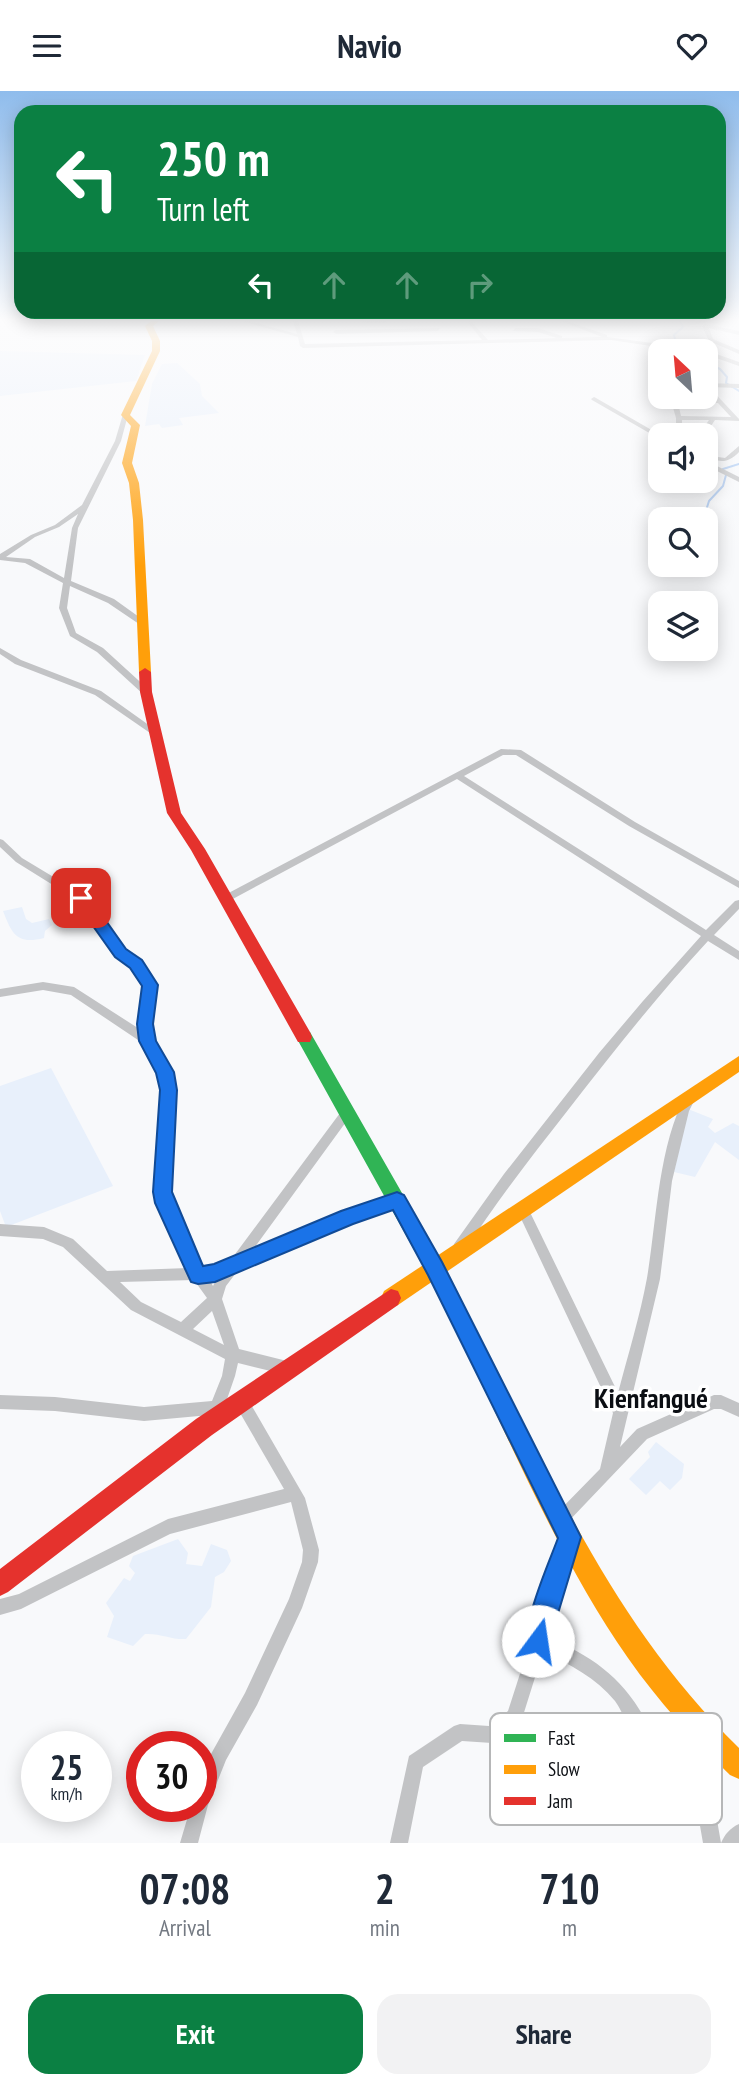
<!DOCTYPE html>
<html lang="en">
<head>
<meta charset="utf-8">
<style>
	body { margin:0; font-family:"PT Sans Narrow",sans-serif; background:#f2f2f3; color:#1f2937; height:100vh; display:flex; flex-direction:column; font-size:26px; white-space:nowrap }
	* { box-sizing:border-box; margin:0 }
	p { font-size:23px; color:#747a83 }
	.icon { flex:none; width:38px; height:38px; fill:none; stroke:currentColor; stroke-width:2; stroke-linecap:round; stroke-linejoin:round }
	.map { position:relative; height:1752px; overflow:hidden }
	.drawer { display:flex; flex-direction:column; background:#fff; flex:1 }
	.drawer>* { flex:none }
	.guide { position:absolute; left:14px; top:14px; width:712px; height:214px; border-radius:21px; box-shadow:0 4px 18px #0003; background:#0b8043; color:#fff; overflow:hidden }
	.needle { width:46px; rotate:334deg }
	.controls { position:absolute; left:648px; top:248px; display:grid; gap:14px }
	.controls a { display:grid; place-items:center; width:70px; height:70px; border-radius:14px; background:#fff; box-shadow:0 4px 18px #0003; font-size:35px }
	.speed { position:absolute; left:21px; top:1640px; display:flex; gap:14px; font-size:35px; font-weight:700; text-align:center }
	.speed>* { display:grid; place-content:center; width:91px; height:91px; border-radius:50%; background:#fff; box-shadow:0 4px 18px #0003; line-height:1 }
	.speed small { font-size:18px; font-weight:400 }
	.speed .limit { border:10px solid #d22; background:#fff; color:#111 }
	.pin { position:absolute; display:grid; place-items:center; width:60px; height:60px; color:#fff; margin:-30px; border-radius:14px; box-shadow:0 4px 10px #0006 }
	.me { position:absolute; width:77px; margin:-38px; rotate:14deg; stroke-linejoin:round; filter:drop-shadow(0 0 5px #0008) }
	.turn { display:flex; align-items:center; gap:24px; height:147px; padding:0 28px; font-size:32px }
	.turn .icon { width:91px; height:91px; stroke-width:2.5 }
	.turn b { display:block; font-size:49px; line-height:60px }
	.lanes { display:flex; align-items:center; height:66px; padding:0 28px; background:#0003; justify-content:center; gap:35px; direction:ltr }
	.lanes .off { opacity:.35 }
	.eta { display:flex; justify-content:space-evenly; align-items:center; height:119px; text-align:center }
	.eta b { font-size:42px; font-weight:600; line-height:49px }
	.action { display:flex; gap:14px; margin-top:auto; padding:14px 28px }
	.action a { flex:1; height:80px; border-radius:21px; background:#0b8043; color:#fff; font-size:28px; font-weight:600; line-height:80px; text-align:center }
	.action a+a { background:#f2f2f3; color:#1f2937 }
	header { display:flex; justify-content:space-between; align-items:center; height:91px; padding:0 28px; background:#fff; font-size:32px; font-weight:600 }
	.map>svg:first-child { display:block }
	.green { fill:#e8f0fb }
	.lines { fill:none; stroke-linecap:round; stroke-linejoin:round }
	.stream { stroke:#aac9f3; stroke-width:2 }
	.street { fill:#c2c3c5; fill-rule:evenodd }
	.fast { fill:#30b455; fill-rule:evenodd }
	.slow { fill:#ff9f0a; fill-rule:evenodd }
	.jam { fill:#e5322d; fill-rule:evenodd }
	.route { fill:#1a73e8; stroke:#114b97; stroke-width:2 }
	.labels { text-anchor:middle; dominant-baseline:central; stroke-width:7; stroke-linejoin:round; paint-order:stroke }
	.near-quarter-label { font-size:28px; font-weight:bold; fill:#0b0e13; stroke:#fff }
	.key { fill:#fff; stroke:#b6b7b8; stroke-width:2 }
	.key-label { font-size:19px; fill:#0b0e13 }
</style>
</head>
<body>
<header><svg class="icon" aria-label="menu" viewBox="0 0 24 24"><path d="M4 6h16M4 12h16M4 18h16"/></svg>Navio<svg class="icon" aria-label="heart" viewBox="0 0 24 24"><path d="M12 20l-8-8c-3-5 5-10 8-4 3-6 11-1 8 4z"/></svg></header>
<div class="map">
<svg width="739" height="1752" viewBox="0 0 739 1752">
	<rect width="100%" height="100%" fill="#f8f9fb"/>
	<g class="green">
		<polygon points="0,260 145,264 136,290 0,305"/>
		<polygon points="177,272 200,293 202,305 219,322 179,327 183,334 162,337 159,333 145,335 152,293 162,273"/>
		<path d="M 22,816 L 26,828 L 32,832 L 49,828 L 52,834 L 45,840 L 44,847 C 17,854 12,843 3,820 Z"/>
		<polygon points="51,977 113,1095 6,1136 0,1120 0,995"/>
		<polygon points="688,1018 713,1028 708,1036 715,1042 733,1032 739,1035 739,1069 715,1051 695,1086 674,1081"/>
		<polygon points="656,1351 684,1373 682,1387 670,1399 660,1390 646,1404 629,1388 650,1366 648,1361"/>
		<path d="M 178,1448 L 188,1462 L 186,1473 L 202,1475 L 211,1453 L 227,1459 L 231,1470 L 224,1481 L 215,1486 L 211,1516 L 186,1548 C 172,1549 160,1542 145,1543 L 133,1555 L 107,1546 L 114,1525 L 106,1512 L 124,1487 L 130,1490 L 135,1482 L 129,1475 L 133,1465 Z"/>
	</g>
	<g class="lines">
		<g class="stream">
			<polyline points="680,230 683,236 674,244 676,252 686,261"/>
			<polyline points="705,271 720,278 727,286 726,292 739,300"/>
			<polyline points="723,378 739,373"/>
			<polyline points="703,429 709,410 723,395 726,384"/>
		</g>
		<g class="street">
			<polygon points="242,230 249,230 297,243 293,230 298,230 305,253 482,249 467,230 471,230 488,249 557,247 538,241 513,240 515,237 538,237 562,245 562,247 602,246 561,230 567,230 607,244 607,246 705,259 739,271 739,275 705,263 705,261 691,261 611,249 303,257 300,255 298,246"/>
			<polygon points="361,230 388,230 385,232 364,232"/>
			<polygon points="705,233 739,240 739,244 709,237 713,248 739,259 739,263 709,250 702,235"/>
			<polygon points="440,237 438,240 336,243 333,241 336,239"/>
			<path d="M 705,292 L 739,293 L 739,297 L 709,296 L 739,328 L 739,330 L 715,329 L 704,345 L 698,345 L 709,329 L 682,329 L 682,345 L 676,345 L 676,327 L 670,306 L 676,306 L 677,308 L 714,308 L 705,299 ZM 678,312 L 718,312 L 731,326 L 681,325 Z"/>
			<polygon points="594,306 596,307 662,345 660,345 660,348 658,347 592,309 591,308"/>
			<path d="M 123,323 L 128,324 L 121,350 L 78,437 L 71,490 L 114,508 L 146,531 L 139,533 L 108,512 L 70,495 L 67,517 L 76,542 L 103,557 L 149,599 L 150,601 L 146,603 L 143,603 L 97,561 L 70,545 L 59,517 L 63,492 L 25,472 L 0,469 L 0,463 L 31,444 L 55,434 L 82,414 L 115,350 ZM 78,423 L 72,437 L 64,487 L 30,468 L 6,466 L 35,446 L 59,436 Z"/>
			<path d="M 739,355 L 739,361 C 728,373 718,372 705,364 L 705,359 L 718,366 L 725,367 Z"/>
			<polygon points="705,369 739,386 739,391 705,374"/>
			<polygon points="0,557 21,569 101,600 160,642 156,645 153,644 95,604 15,573 0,563"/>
			<path d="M 501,658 L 521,659 L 635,731 L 739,790 L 739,797 L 629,735 L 516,664 L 503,664 L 464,685 L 706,839 L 735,810 L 739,809 L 739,818 L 714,844 L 739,860 L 739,869 L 708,850 C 658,904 613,961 568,1019 C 532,1065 496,1111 464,1161 L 459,1163 L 454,1161 L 453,1157 L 454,1153 L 504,1083 L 599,962 L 643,910 L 701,845 L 457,688 L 229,810 L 225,811 L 220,808 L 221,806 Z"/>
			<path d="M 0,748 L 3,749 L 22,767 L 85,805 L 125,859 L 140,870 L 155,894 L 150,933 L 154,950 L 171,981 L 175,999 L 168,1101 L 201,1177 L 215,1176 L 230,1170 L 343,1018 L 347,1016 L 351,1018 L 353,1021 L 351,1024 L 252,1160 L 344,1122 L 397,1105 L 401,1106 L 403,1110 L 401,1114 L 351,1131 L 239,1178 L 226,1195 L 222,1208 L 239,1258 L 287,1270 L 292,1272 L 294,1277 L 292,1282 L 287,1284 L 238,1272 L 235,1285 L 226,1311 L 229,1316 L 227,1321 L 215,1327 L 210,1324 L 144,1330 L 55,1320 L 0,1318 L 0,1304 L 55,1306 L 144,1316 L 212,1310 L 222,1285 L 225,1268 L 131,1219 L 63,1156 L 43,1148 L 0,1145 L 0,1133 L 44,1136 L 73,1148 L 107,1180 L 188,1177 L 156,1101 L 163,999 L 159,981 L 144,953 L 71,904 L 43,899 L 0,906 L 0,898 L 43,891 L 74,896 L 141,939 L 140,933 L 145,894 L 132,876 L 117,865 L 77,809 L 16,771 L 0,756 ZM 217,1187 L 213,1195 L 209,1188 ZM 194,1189 L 207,1207 L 181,1231 L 141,1211 L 120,1191 ZM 212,1220 L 224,1254 L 193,1238 Z"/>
			<path d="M 690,1001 L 694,1003 L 696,1006 L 689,1020 L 672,1090 L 660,1188 L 620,1356 L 637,1338 L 714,1304 L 721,1304 L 739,1312 L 739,1326 L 721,1318 L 714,1318 L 647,1348 L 566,1433 L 561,1436 L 556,1433 L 553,1428 L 556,1423 L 600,1378 L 613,1322 L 516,1117 L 518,1113 L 522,1112 L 526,1113 L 618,1302 C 628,1264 640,1225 647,1187 C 657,1127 658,1057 686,1003 Z"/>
			<polygon points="241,1303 246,1305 305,1407 319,1459 318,1471 302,1517 257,1614 226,1669 208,1714 198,1752 180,1752 191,1715 201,1715 201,1688 211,1663 245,1602 289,1508 302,1471 303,1459 291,1411 170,1443 21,1518 0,1524 0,1508 19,1503 168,1428 284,1398 236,1315 234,1310 236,1305"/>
			<path d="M 568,1442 L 573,1445 L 576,1450 L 555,1512 L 547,1546 C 591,1565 620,1584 644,1626 L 692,1625 L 698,1627 L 700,1633 L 698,1639 L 691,1641 L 710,1689 L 721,1752 L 703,1752 L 692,1689 L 674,1642 C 666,1642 643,1646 636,1642 C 629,1638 621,1618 615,1610 C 596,1587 570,1573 543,1561 L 521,1631 L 498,1650 L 492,1652 L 462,1650 L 423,1676 L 408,1752 L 390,1752 L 409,1665 L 454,1635 L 460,1633 L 489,1635 L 508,1620 L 527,1561 L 539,1512 L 563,1445 Z"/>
			<path d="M 739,1733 L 739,1752 L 721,1752 C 725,1743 730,1737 739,1733 Z"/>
		</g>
		<polygon class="fast" points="304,940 310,941 442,1172 487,1261 490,1268 487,1275 480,1278 473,1275 428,1184 296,946 298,941"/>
		<g class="slow">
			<polygon points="151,230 159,230 153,235 160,250 160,260 130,324 140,334 132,372 139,392 143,429 151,581 145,585 139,581 133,429 129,392 122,372 131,335 121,324 152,260 152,250 145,235"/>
			<polygon points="739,965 739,981 398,1214 391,1216 384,1214 381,1207 384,1200"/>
			<path d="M 480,1258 L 487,1261 C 561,1407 620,1540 739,1657 L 739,1688 L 730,1684 C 693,1648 658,1610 628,1567 C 565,1477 521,1374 473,1275 L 470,1268 L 473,1261 Z"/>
		</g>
		<g class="jam">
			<polygon points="145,577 151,581 152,601 181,722 205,758 310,941 312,946 310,951 298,951 191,759 167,722 140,601 139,581"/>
			<polygon points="391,1198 398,1200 401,1207 398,1214 212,1344 8,1501 0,1505 0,1478 196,1328"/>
		</g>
	</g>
	<linearGradient id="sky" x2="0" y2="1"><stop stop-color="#8fbcec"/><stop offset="0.48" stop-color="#fcfcfd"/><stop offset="1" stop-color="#fcfcfd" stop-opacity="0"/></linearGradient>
	<rect width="739" height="475" fill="url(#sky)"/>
	<path class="route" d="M 81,802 L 87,803 L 126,858 L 142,869 L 158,894 L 153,933 L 156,950 L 174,981 L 177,999 L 172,1101 L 203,1175 L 214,1173 L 341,1120 L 397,1101 L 404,1104 L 442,1171 L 581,1446 L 547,1559 L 538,1562 L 529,1559 C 520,1535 549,1472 558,1447 L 428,1184 L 393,1119 L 353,1133 L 215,1191 L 198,1193 L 191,1191 L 155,1112 L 153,1101 L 160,999 L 156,982 L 139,950 L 137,933 L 142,895 L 130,877 L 115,866 L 76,811 L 74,807 Z"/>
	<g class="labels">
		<g class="near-quarter-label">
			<text x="651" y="1306">Kienfangué</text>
		</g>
	</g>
	<rect x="490" y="1622" width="232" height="112" rx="10" class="key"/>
	<rect x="504" y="1643" width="32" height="8" fill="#30b455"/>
	<rect x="504" y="1674" width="32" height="9" fill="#ff9f0a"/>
	<rect x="504" y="1706" width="32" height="8" fill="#e5322d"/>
	<g class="key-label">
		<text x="548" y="1654">Fast</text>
		<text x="548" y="1685">Slow</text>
		<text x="548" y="1717">Jam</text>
	</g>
</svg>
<div class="controls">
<a><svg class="needle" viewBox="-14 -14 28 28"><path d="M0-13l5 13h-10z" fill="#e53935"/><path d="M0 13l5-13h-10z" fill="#747a83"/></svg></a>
<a><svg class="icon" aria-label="sound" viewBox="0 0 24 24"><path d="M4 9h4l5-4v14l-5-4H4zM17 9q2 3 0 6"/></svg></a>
<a><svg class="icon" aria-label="search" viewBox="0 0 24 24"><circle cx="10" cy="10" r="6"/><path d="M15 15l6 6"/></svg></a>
<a><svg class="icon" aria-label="layers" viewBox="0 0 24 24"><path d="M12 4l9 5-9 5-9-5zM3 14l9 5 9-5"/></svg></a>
</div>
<div class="speed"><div>25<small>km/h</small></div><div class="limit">30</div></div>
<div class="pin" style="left:81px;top:807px;background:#d93025"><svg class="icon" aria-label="arrive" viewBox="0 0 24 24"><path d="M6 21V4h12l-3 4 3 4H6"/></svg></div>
<svg class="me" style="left:538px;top:1550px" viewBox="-20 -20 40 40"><circle r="19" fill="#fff"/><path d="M0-13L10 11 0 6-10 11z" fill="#1a73e8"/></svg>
<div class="guide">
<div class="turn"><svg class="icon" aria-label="left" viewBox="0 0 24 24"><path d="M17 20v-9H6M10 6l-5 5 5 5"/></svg><div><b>250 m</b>Turn left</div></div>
<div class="lanes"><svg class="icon" aria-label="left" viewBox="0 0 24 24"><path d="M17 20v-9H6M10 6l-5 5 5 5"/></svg><svg class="icon off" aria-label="ahead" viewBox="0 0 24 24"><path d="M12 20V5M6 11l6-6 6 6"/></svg><svg class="icon off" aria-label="ahead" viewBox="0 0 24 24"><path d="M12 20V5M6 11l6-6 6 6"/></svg><svg class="icon off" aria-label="right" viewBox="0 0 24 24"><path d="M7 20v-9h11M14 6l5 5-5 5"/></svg></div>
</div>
</div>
<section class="drawer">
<div class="eta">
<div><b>07:08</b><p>Arrival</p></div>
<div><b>2</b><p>min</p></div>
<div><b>710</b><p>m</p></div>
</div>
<div class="action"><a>Exit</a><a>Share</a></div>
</section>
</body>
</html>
